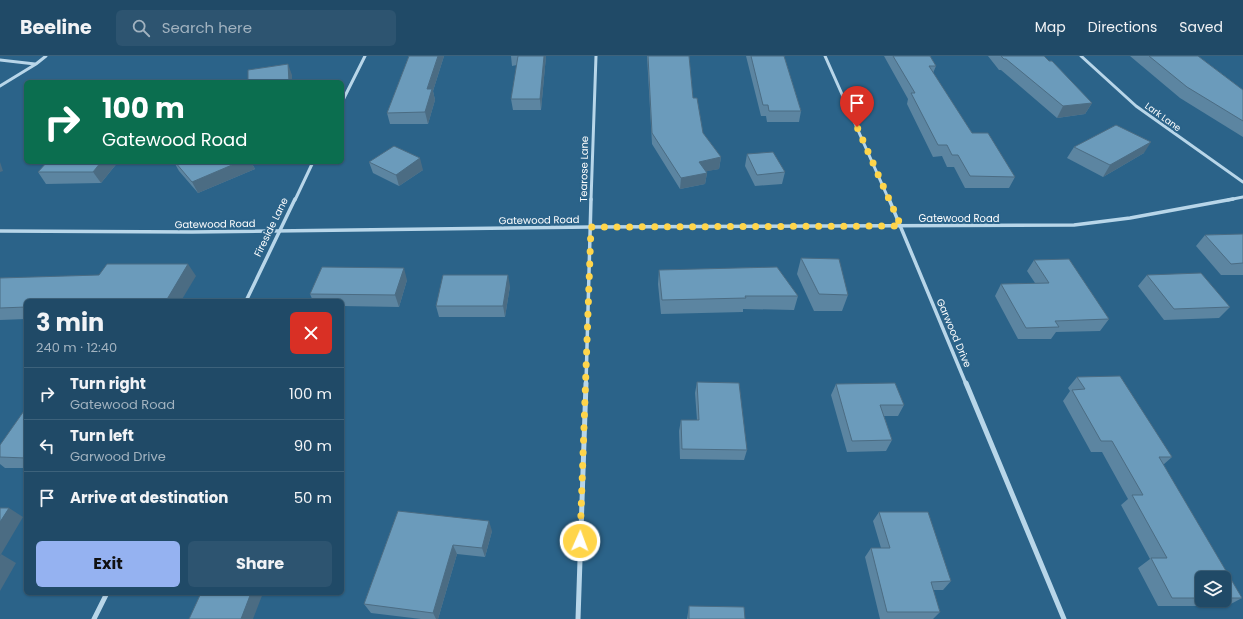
<!DOCTYPE html>
<html lang="en">
<head>
<meta charset="utf-8">
<style>
	body { margin:0; font-family:Poppins,sans-serif; background:#2d5470; color:#f1f3f6; height:100vh; display:flex; flex-direction:column; font-size:15px; white-space:nowrap }
	* { box-sizing:border-box; margin:0 }
	p { font-size:13px; color:#a2b3c0 }
	.icon { flex:none; width:22px; height:22px; fill:none; stroke:currentColor; stroke-width:2; stroke-linecap:round; stroke-linejoin:round }
	.map { position:relative; flex:1; overflow:hidden }
	.details { position:absolute; left:24px; top:243px; width:320px; height:296px; display:flex; flex-direction:column; background:#204a67; border-radius:6px; box-shadow:0 1px 3px #0004,0 0 0 1px #3d627b }
	.details>* { flex:none }
	.banner { position:absolute; left:24px; top:24px; width:320px; height:84px; border-radius:6px; box-shadow:0 1px 3px #0004,0 0 0 1px #3d627b; background:#0b6e4f; color:#fff; overflow:hidden }
	.controls { position:absolute; left:1195px; top:515px; display:grid; gap:8px }
	.controls a { display:grid; place-items:center; width:36px; height:36px; border-radius:6px; background:#204a67; box-shadow:0 1px 3px #0004,0 0 0 1px #3d627b; font-size:20px }
	.pin { position:absolute; display:grid; place-items:center; width:34px; height:34px; color:#fff; margin:-41px -17px; border-radius:50% 50% 50% 0; rotate:-45deg; box-shadow:0 0 4px #0007 }
	.pin .icon { rotate:45deg }
	.me { position:absolute; width:44px; margin:-22px; rotate:2deg; stroke-linejoin:round; filter:drop-shadow(0 0 3px #0008) }
	.turn { display:flex; align-items:center; gap:14px; height:84px; padding:0 12px; font-size:18px }
	.turn .icon { width:52px; height:52px; stroke-width:2.5 }
	.turn b { display:block; font-size:28px; line-height:34px }
	.round { display:grid; place-items:center; flex:none; width:42px; height:42px; border-radius:6px; background:#2d5470 }
	.head { display:flex; align-items:center; justify-content:space-between; height:68px; padding:0 12px }
	h1 { font-size:24px; font-weight:700; line-height:30px }
	.button { display:flex; gap:8px; margin-top:auto; padding:8px 12px }
	.button a { flex:1; height:46px; border-radius:6px; background:#95b2f1; color:#111; font-size:16px; font-weight:700; line-height:46px; text-align:center }
	.button a+a { background:#2d5470; color:#f1f3f6 }
	ul { padding:0; list-style:none }
	li { display:flex; align-items:center; gap:12px; height:52px; padding:0 12px; border-top:1px solid #3d627b }
	li div { flex:1 }
	li b { display:block; font-size:15px }
	li em { font-style:normal }
	header { display:flex; align-items:center; gap:24px; box-sizing:border-box; height:56px; padding:0 20px; background:#204a67; border-bottom:1px solid #3d627b }
	header strong { font-size:19px }
	nav { display:flex; gap:22px; margin-inline-start:auto; font-size:14px }
	.search { width:280px; height:36px; background:#2d5470; display:flex; align-items:center; gap:10px; box-sizing:border-box; padding:0 14px; border-radius:6px; color:#a2b3c0; font-size:15px }
	.map>svg:first-child { display:block }
	.lines { fill:none; stroke-linecap:round; stroke-linejoin:round }
	.street-far2 { stroke:#b8d6e9; stroke-width:3 }
	.street-far1 { stroke:#b8d6e9; stroke-width:3.5 }
	.street { stroke:#b8d6e9; stroke-width:5 }
	.wall { fill:#5c85a1; fill-rule:evenodd }
	.shaded-wall { fill:#4b6c83 }
	.building { fill:#6b9bbb; stroke:#4b6c83 }
	.route { stroke:#ffd54a; stroke-width:7; stroke-dasharray:0 12.6 }
	.labels { text-anchor:middle; dominant-baseline:central; stroke-width:4; stroke-linejoin:round; paint-order:stroke }
	.far-street-label { font-size:9px; fill:#fff; stroke:#2b6389 }
	.street-label { font-size:10px; fill:#fff; stroke:#2b6389 }
</style>
</head>
<body>
<header>
<strong>Beeline</strong>
<div class="search"><svg class="icon" aria-label="search" viewBox="0 0 24 24"><circle cx="10" cy="10" r="6"/><path d="M15 15l6 6"/></svg>Search here</div>
<nav><a>Map</a><a>Directions</a><a>Saved</a></nav>
</header>
<div class="map">
<svg width="1243" height="563" viewBox="0 0 1243 563">
	<rect width="100%" height="100%" fill="#2b6389"/>
	<g class="lines">
		<g class="street-far2">
			<polyline points="825,0 889,144"/>
			<polyline points="1081,0 1136,50 1243,126"/>
			<polyline points="0,4 35,8"/>
			<polyline points="0,30 36,8 46,0"/>
			<polyline points="342,46 365,0"/>
			<polyline points="295,144 313,106"/>
			<polyline points="591,144 596,0"/>
			<polyline points="1228,144 1243,141"/>
		</g>
		<g class="street-far1">
			<polyline points="889,143 966,328"/>
			<polyline points="0,175 192,176 591,171 1074,169 1130,162 1233,143"/>
			<polyline points="246,245 295,143"/>
			<polyline points="586,328 591,143"/>
		</g>
		<g class="street">
			<polyline points="966,327 1064,563"/>
			<polyline points="94,563 107,537"/>
			<polyline points="578,563 586,327"/>
		</g>
	</g>
	<g class="wall">
		<polygon points="409,0 444,0 433,35 435,44 428,68 390,68 387,57"/>
		<polygon points="511,0 546,0 541,54 513,54 511,43 517,9 512,10"/>
		<polygon points="647,0 689,0 693,42 703,77 721,101 719,113 706,115 707,117 705,128 680,133 652,88"/>
		<polygon points="746,0 784,0 801,55 799,66 767,66 766,60 761,60"/>
		<polygon points="884,0 930,0 936,10 933,17 972,77 1015,121 1009,132 965,132 954,111 947,111 942,100 933,101 907,48 908,43"/>
		<polygon points="988,0 1044,0 1092,47 1085,58 1057,62 1001,14 999,14"/>
		<polygon points="1130,0 1198,0 1243,34 1243,81 1180,42"/>
		<polygon points="1074,91 1144,97 1103,121 1067,102"/>
		<polygon points="747,98 785,116 782,128 755,130 745,110"/>
		<polygon points="118,106 101,127 46,128 38,116"/>
		<polygon points="174,106 251,106 255,113 198,137 179,115"/>
		<polygon points="369,106 423,114 399,130 373,117"/>
		<polygon points="1243,178 1243,219 1221,219 1196,190 1205,179"/>
		<polygon points="801,202 848,239 842,255 814,255 797,218"/>
		<polygon points="1034,204 1109,263 1100,275 1056,276 1051,283 1018,283 995,240 1001,228 1035,227 1027,215"/>
		<polygon points="659,214 798,240 794,254 743,253 743,256 661,258 658,228"/>
		<polygon points="1147,219 1230,251 1219,262 1164,264 1138,230"/>
		<polygon points="196,220 26,245 26,263 0,264 0,222"/>
		<polygon points="407,224 399,251 342,250 342,245 313,245 310,238"/>
		<polygon points="510,230 505,261 439,261 436,250"/>
		<path d="M 1077,321 L 1172,401 L 1163,409 L 1242,542 L 1227,550 L 1158,550 L 1138,512 L 1150,503 L 1121,449 L 1128,443 L 1102,396 L 1091,396 L 1063,345 L 1070,335 L 1068,332 ZM 1202,522 L 1224,522 L 1224,544 L 1202,544 Z"/>
		<polygon points="697,326 747,394 744,404 680,403 679,375 681,364 697,364 695,337"/>
		<polygon points="836,328 904,349 898,360 884,360 892,384 886,395 847,396 831,339"/>
		<polygon points="26,352 26,412 5,412 0,408 0,401"/>
		<polygon points="398,455 492,475 485,501 457,498 438,563 421,563 371,557 364,548"/>
		<polygon points="879,456 951,525 943,534 933,534 940,556 933,563 880,563 865,501 871,492 881,492 873,465"/>
		<polygon points="689,550 745,563 687,563"/>
	</g>
	<g class="shaded-wall">
		<polygon points="438,0 444,0 433,35 435,44 428,68 425,56 427,33"/>
		<polygon points="544,0 546,0 541,54 540,43"/>
		<polygon points="288,8 292,19 292,26 289,26"/>
		<polygon points="1092,47 1085,58 1057,62 1063,50"/>
		<polygon points="1151,86 1144,97 1103,121 1110,109"/>
		<polygon points="721,101 719,113 698,117 699,106"/>
		<polygon points="420,102 423,114 399,130 396,119"/>
		<polygon points="0,106 3,115 0,116"/>
		<polygon points="101,106 118,106 101,127 93,116"/>
		<polygon points="239,106 251,106 255,113 198,137 192,126"/>
		<polygon points="707,117 705,128 680,133 681,122"/>
		<polygon points="188,208 196,220 181,245 166,245"/>
		<polygon points="404,212 407,224 399,251 395,239"/>
		<polygon points="508,219 510,230 505,261 503,250"/>
		<polygon points="9,452 23,461 0,500 0,466"/>
		<polygon points="489,465 492,475 485,501 482,492"/>
		<polygon points="453,489 457,498 438,563 436,563 433,557"/>
		<polygon points="1,498 16,507 0,535 0,500"/>
		<polygon points="251,537 263,537 253,563 241,563"/>
	</g>
	<g class="building">
		<polygon points="409,0 438,0 427,33 432,33 425,56 387,57"/>
		<polygon points="518,0 544,0 540,43 511,43"/>
		<polygon points="648,0 689,0 693,42 697,42 703,77 721,101 699,106 707,117 681,122 652,77"/>
		<polygon points="751,0 784,0 801,55 769,55 768,49 763,49"/>
		<polygon points="893,0 930,0 936,10 929,10 972,77 988,77 1015,121 970,120 958,99 952,99 947,89 938,89 911,37 915,37"/>
		<polygon points="1001,0 1044,0 1049,5 1052,5 1092,47 1063,50 1006,3 1004,3"/>
		<polygon points="1149,0 1198,0 1243,34 1243,65 1187,31"/>
		<polygon points="288,8 289,26 248,26 248,14"/>
		<polygon points="1116,69 1151,86 1110,109 1074,91"/>
		<polygon points="394,90 420,102 396,119 369,106"/>
		<polygon points="773,96 785,116 757,119 747,98"/>
		<polygon points="47,106 101,106 93,116 38,116"/>
		<polygon points="175,106 239,106 192,126"/>
		<polygon points="1243,178 1243,207 1231,208 1205,179"/>
		<polygon points="801,202 839,203 848,239 819,238"/>
		<polygon points="1069,203 1109,263 1055,265 1059,271 1026,272 1001,228 1049,227 1034,204"/>
		<polygon points="107,208 188,208 166,245 26,245 26,251 0,252 0,222 99,219"/>
		<polygon points="322,211 404,212 395,239 310,238"/>
		<polygon points="777,211 798,240 745,240 746,242 662,244 659,214"/>
		<polygon points="1201,217 1230,251 1174,253 1147,219"/>
		<polygon points="443,219 508,219 503,250 436,250"/>
		<polygon points="1120,320 1172,401 1159,401 1242,542 1224,542 1224,522 1202,522 1202,542 1172,542 1151,502 1167,502 1132,439 1143,439 1112,385 1101,385 1072,334 1085,333 1077,321"/>
		<polygon points="697,326 739,327 747,394 682,393 681,364 699,364"/>
		<polygon points="895,327 904,349 880,349 892,384 852,385 836,328"/>
		<polygon points="26,352 26,402 0,401 0,389"/>
		<polygon points="0,452 9,452 0,466"/>
		<polygon points="398,455 489,465 482,492 453,489 433,557 364,548"/>
		<polygon points="879,456 928,456 951,525 931,526 940,556 887,556 871,492 890,492"/>
		<polygon points="201,537 251,537 241,563 189,563"/>
		<polygon points="689,550 744,551 745,563 689,563"/>
	</g>
	<g class="lines">
		<polyline class="route" points="580,485 591,171 901,170 857,71"/>
	</g>
	<g class="labels">
		<g class="far-street-label">
			<text transform="translate(1163 61) rotate(36)">Lark Lane</text>
		</g>
		<g class="street-label">
			<text transform="translate(584 113) rotate(-89)">Tearose Lane</text>
			<text x="959" y="162">Gatewood Road</text>
			<text transform="translate(539 164) rotate(-1)">Gatewood Road</text>
			<text transform="translate(215 168) rotate(-1)">Gatewood Road</text>
			<text transform="translate(271 171) rotate(-64)">Fireside Lane</text>
			<text transform="translate(954 277) rotate(67)">Garwood Drive</text>
		</g>
	</g>
</svg>
<div class="controls">
<a><svg class="icon" aria-label="layers" viewBox="0 0 24 24"><path d="M12 4l9 5-9 5-9-5zM3 14l9 5 9-5"/></svg></a>
</div>
<div class="pin" style="left:857px;top:71px;background:#d93025"><svg class="icon" aria-label="arrive" viewBox="0 0 24 24"><path d="M6 21V4h12l-3 4 3 4H6"/></svg></div>
<svg class="me" style="left:580px;top:485px" viewBox="-20 -20 40 40"><circle r="17" fill="#ffd54a" stroke="#fff" stroke-width="3"/><path d="M0-11L8 9 0 5-8 9z" fill="#fff"/></svg>
<div class="banner">
<div class="turn"><svg class="icon" aria-label="right" viewBox="0 0 24 24"><path d="M7 20v-9h11M14 6l5 5-5 5"/></svg><div><b>100 m</b>Gatewood Road</div></div>
</div>
<section class="details">
<div class="head"><div><h1>3 min</h1><p>240 m · 12:40</p></div><a class="round" style="background:#d93025;color:#fff"><svg class="icon" aria-label="close" viewBox="0 0 24 24"><path d="M6 6l12 12M18 6L6 18"/></svg></a></div>
<ul>
<li><svg class="icon" aria-label="right" viewBox="0 0 24 24"><path d="M7 20v-9h11M14 6l5 5-5 5"/></svg><div><b>Turn right</b><p>Gatewood Road</p></div><em>100 m</em></li>
<li><svg class="icon" aria-label="left" viewBox="0 0 24 24"><path d="M17 20v-9H6M10 6l-5 5 5 5"/></svg><div><b>Turn left</b><p>Garwood Drive</p></div><em>90 m</em></li>
<li><svg class="icon" aria-label="arrive" viewBox="0 0 24 24"><path d="M6 21V4h12l-3 4 3 4H6"/></svg><div><b>Arrive at destination</b></div><em>50 m</em></li>
</ul>
<div class="button"><a>Exit</a><a>Share</a></div>
</section>
</div>
</body>
</html>
